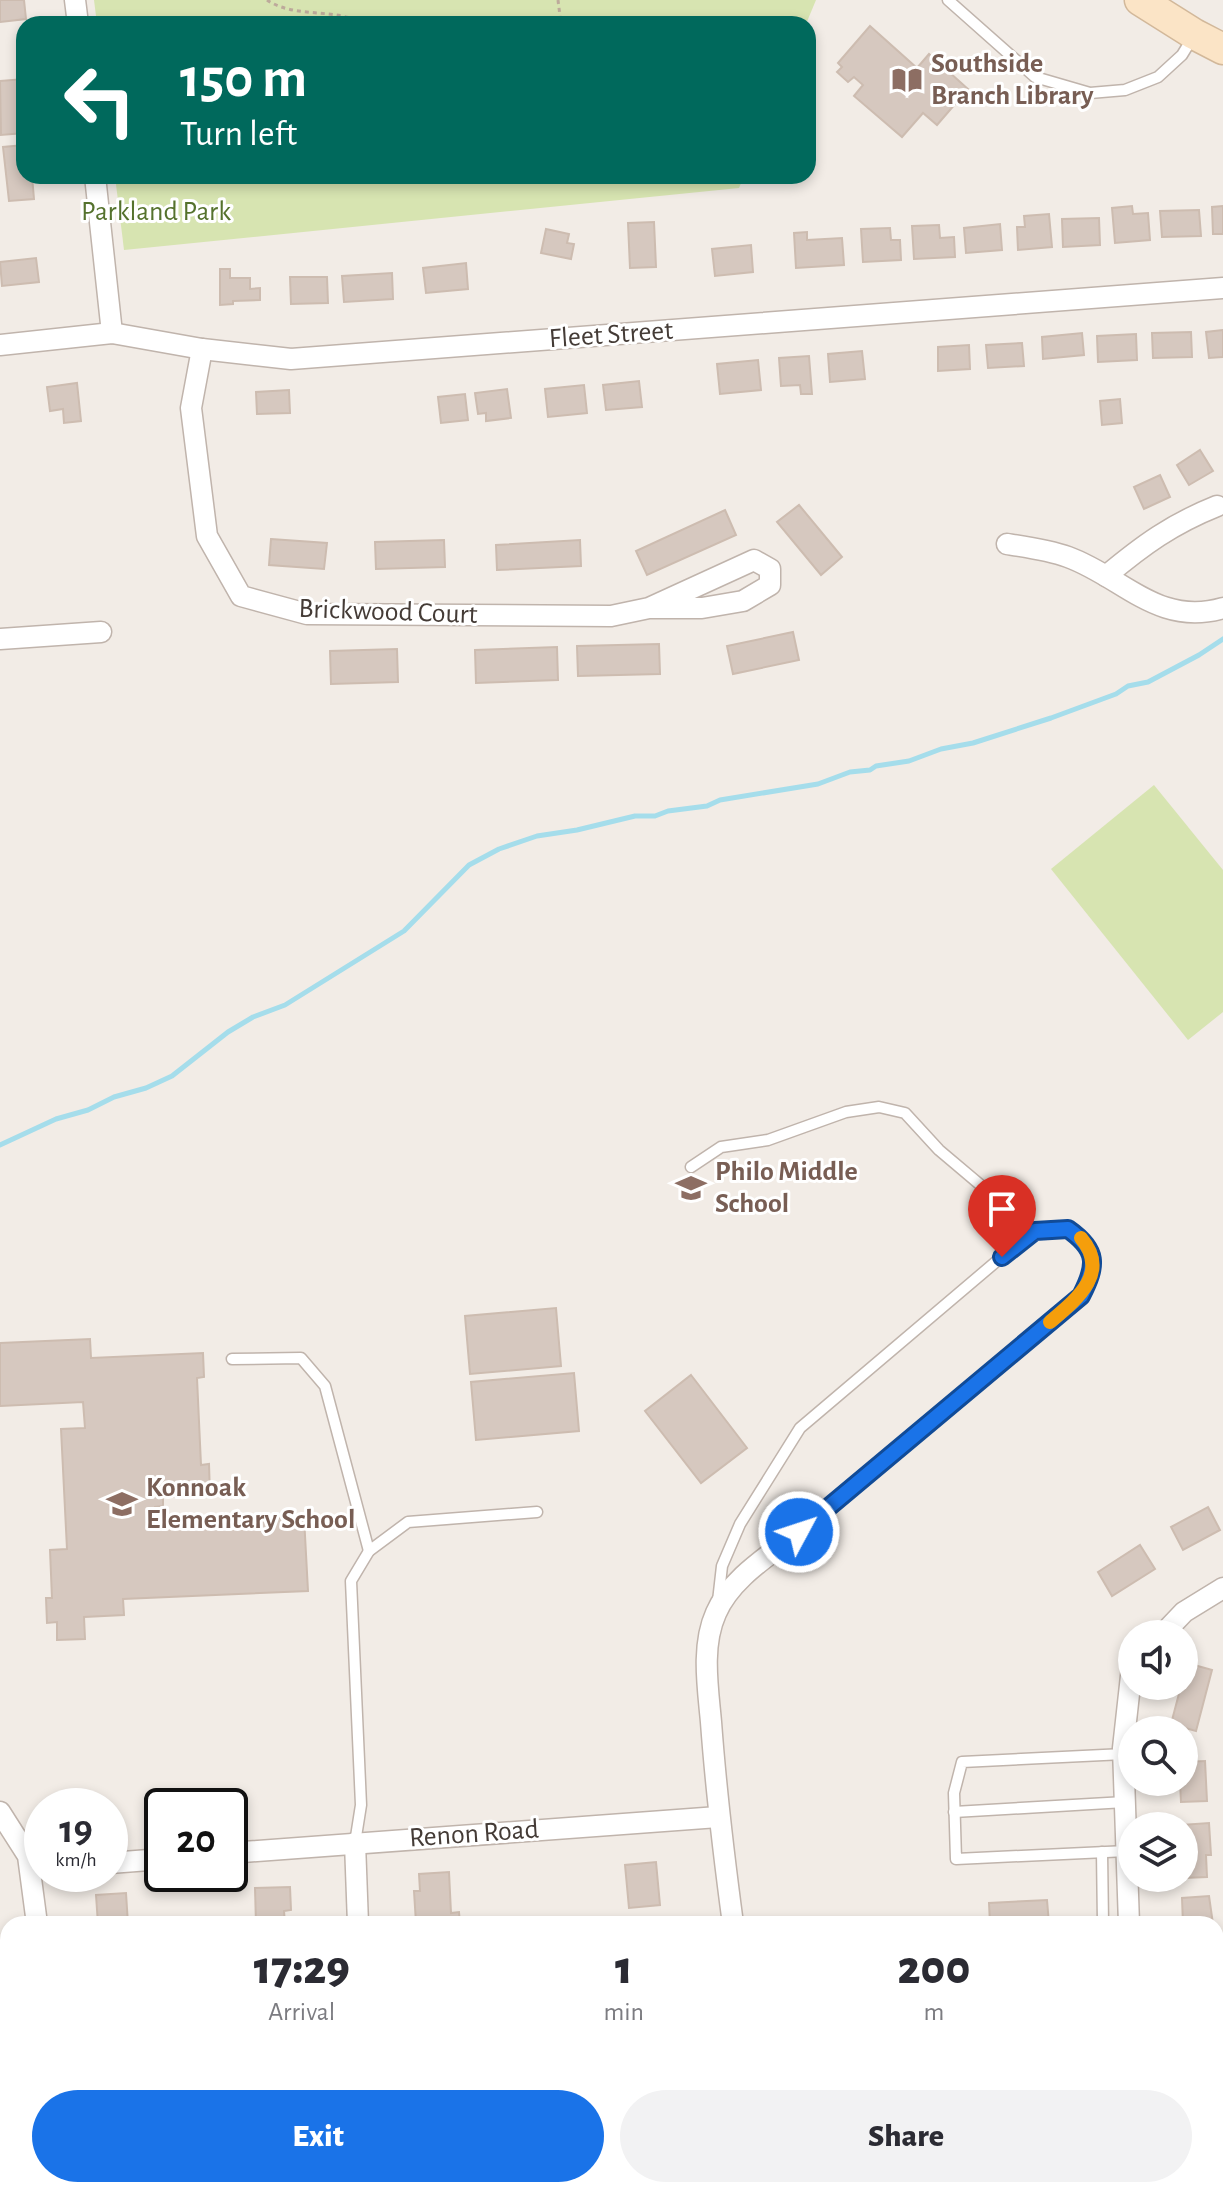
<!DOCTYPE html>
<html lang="en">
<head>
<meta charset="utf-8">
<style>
	body { margin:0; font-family:"Alegreya Sans",sans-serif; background:#f2f2f3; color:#2b2b33; height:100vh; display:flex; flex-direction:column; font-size:30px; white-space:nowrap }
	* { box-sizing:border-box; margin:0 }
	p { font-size:26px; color:#7c7c81 }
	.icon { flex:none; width:44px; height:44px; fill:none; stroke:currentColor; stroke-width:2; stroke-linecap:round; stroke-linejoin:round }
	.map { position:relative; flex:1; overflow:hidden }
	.details { position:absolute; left:0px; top:1916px; width:1224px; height:282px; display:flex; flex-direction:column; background:#fff; border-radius:24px 24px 0 0; box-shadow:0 4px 12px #0003 }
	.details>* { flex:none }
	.guide { position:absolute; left:16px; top:16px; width:800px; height:168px; border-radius:24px; box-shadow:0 4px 12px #0003; background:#00695c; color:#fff; overflow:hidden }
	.tools { position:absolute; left:1118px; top:1620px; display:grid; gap:16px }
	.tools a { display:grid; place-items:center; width:80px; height:80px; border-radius:50%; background:#fff; box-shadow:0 4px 12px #0003; font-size:40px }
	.speed { position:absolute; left:24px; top:1788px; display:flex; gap:16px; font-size:40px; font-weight:700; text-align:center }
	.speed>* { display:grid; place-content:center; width:104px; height:104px; border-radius:50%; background:#fff; box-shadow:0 4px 12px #0003; line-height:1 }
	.speed small { font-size:20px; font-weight:400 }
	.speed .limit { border:4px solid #111; border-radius:12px; background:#fff; color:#111 }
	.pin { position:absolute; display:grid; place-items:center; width:68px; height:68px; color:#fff; margin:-82px -34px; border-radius:50% 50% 50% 0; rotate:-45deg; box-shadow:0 0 8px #0007 }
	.pin .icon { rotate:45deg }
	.me { position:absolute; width:88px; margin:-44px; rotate:50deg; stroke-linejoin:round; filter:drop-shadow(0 0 6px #0008) }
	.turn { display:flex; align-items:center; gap:28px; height:168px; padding:0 32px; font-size:36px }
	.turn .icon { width:104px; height:104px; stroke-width:2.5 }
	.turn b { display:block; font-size:56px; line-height:68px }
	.eta { display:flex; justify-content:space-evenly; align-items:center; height:136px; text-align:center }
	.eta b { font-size:48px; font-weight:800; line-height:56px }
	.button { display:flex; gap:16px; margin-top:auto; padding:16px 32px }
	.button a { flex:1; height:92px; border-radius:48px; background:#1a73e8; color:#fff; font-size:32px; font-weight:800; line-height:92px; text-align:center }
	.button a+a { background:#f2f2f3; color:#2b2b33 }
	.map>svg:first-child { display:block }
	.green { fill:#d7e4b1 }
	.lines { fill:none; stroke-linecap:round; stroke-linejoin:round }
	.stream { stroke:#a5ddeb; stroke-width:5 }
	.building { fill:#d6c8bf; stroke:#cdbcb0; stroke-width:2 }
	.lane-casing { stroke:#c0b4ac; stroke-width:13 }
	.street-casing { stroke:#c0b4ac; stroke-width:23 }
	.secondary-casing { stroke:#d2b89a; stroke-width:33 }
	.path { stroke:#bdaa9b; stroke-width:3; stroke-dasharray:4 4; stroke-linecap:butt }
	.lane { stroke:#fff; stroke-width:10 }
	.street { stroke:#fff; stroke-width:20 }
	.secondary { stroke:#fbe4c6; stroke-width:30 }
	.route-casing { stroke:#114b97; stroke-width:20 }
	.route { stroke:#1a73e8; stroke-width:14 }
	.slow { stroke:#f59e0b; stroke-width:14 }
	.labels { text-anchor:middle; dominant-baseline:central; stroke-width:6; stroke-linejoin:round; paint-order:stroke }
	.education-label { font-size:28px; font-weight:bold; fill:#785e54; stroke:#fff; text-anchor:start }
	.park-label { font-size:28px; fill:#55722d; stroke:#fff }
	.street-label { font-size:28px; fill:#443b36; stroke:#fff }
</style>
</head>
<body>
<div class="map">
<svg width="1223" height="2197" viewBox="0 0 1223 2197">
	<rect width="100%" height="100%" fill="#f2ece6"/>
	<g class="green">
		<polygon points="94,0 816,0 806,24 97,24"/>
		<polygon points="115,176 744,176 739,188 124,250"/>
		<polygon points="1154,785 1223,870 1223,1012 1188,1040 1051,869"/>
	</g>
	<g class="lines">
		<polyline class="stream" points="0,1145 56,1119 88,1110 114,1097 146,1088 172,1076 228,1032 253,1017 285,1005 404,931 469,865 499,849 537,836 577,830 635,816 655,816 668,811 707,806 720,800 818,784 850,772 870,770 876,766 909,761 941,749 973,743 1051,718 1116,694 1128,686 1148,682 1199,655 1223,639"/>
	</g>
	<g class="building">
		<polygon points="0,0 24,0 26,19 0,22"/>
		<polygon points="870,26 917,68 929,54 968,89 937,125 923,113 902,137 854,96 863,85 854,77 848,82 837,72 842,67 838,63"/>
		<polygon points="24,79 24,133 1,135 0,81"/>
		<polygon points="24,145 24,176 32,176 34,199 9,201 3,147"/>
		<polygon points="1132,206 1133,214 1148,213 1150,240 1115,243 1112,208"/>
		<polygon points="1223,206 1223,234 1213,234 1212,207"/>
		<polygon points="1199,210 1201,236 1162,237 1160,211"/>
		<polygon points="1049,214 1052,247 1018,250 1017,227 1025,227 1024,216"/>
		<polygon points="1099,218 1100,245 1063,247 1062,219"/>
		<polygon points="654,222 656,267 630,268 628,223"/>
		<polygon points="1000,224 1002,250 966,253 964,228"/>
		<polygon points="939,225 940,238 954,237 955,257 914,259 912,226"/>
		<polygon points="890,228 891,240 900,240 901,260 863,262 861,229"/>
		<polygon points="546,229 569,234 567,243 574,244 571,259 541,253"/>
		<polygon points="807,232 807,240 842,238 844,265 796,268 794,233"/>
		<polygon points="751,245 753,272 715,276 712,249"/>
		<polygon points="36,258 39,282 2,286 0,262"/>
		<polygon points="466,263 468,289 426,293 423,268"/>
		<polygon points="220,269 230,269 230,278 250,278 250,289 260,288 260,300 233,301 233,304 220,305"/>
		<polygon points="392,273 393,299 344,302 342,276"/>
		<polygon points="290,277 327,277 328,303 291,304"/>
		<polygon points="1223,330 1223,357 1209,358 1206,332"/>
		<polygon points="1191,332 1192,357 1153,358 1152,333"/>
		<polygon points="1082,333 1084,355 1043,359 1042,337"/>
		<polygon points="1136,334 1137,360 1098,362 1097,336"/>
		<polygon points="1022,343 1024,366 988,368 986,345"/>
		<polygon points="969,345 970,369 938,371 938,347"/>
		<polygon points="862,351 865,379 830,382 828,354"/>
		<polygon points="809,356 812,394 801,394 800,385 781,386 779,358"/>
		<polygon points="758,360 761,390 720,394 717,364"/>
		<polygon points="639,381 642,407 606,410 603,385"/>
		<polygon points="77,383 81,421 64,423 63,409 50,411 47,387"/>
		<polygon points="584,385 587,413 548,417 545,389"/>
		<polygon points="507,389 511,418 486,421 486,413 478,414 475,393"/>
		<polygon points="289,390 290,413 257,414 256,392"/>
		<polygon points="465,394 468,420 441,423 438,397"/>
		<polygon points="1120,399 1122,423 1102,425 1100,401"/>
		<polygon points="1200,450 1213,471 1189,485 1177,465"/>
		<polygon points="1160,475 1170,497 1144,509 1134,487"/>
		<polygon points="799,505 842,557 821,575 777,522"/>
		<polygon points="725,510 736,535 647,575 636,551"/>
		<polygon points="271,539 327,543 324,569 269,565"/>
		<polygon points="444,540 445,567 376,569 375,542"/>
		<polygon points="580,540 581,566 497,570 496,545"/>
		<polygon points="793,632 799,660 733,674 727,646"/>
		<polygon points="659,644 660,674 578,676 577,646"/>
		<polygon points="557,647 558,680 476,683 475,650"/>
		<polygon points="397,649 398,682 331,684 330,651"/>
		<polygon points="556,1308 561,1366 470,1374 465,1316"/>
		<polygon points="90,1339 91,1358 203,1353 204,1377 197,1378 201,1465 209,1464 210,1495 163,1497 163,1506 155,1507 156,1524 304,1517 308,1591 123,1599 124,1615 84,1617 85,1639 57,1640 57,1622 47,1623 46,1598 52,1598 50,1550 67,1549 61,1429 85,1428 83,1402 0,1406 0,1343"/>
		<polygon points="574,1373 579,1431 476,1440 471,1382"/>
		<polygon points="691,1375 747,1448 701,1483 645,1411"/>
		<polygon points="1208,1507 1220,1530 1183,1550 1171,1527"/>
		<polygon points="1140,1545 1155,1569 1112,1596 1098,1572"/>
		<polygon points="1187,1663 1212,1670 1196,1731 1171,1724 1181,1686 1184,1686"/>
		<polygon points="1205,1761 1207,1801 1181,1802 1180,1782 1184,1782 1184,1762"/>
		<polygon points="1209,1823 1211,1855 1206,1855 1207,1877 1184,1878 1184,1826 1181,1825"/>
		<polygon points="656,1862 660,1905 629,1908 625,1865"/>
		<polygon points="449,1872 451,1913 459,1912 460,1924 416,1923 414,1891 420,1891 419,1874"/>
		<polygon points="290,1887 291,1910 284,1911 285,1924 256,1924 255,1888"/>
		<polygon points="126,1893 128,1924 98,1924 96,1895"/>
		<polygon points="1209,1896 1213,1924 1183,1924 1182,1898"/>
		<polygon points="1047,1900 1049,1924 990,1924 989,1903"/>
		<polygon points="1219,2018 1223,2046 1216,2048 1216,2019"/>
		<polygon points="8,2160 8,2190 14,2190 14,2197 0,2197 0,2161"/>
		<polygon points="1223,2161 1223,2189 1183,2194 1182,2190 1216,2190 1216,2162"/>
		<polygon points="454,2190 454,2197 426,2197 426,2191"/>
		<polygon points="830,2190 861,2190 862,2197 830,2197"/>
	</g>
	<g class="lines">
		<g class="lane-casing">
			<g id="lane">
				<polyline points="948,0 1035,77 1090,93 1125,90 1158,77 1182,55 1193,37"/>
				<polyline points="691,1167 721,1147 768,1140 846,1112 879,1107 905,1113 939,1150 1035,1231"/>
				<polyline points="232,1359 301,1358 325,1386 369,1551"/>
				<path d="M 718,1601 L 722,1566 L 740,1524 L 800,1428 L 1024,1238 C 1055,1220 1100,1229 1092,1273 C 1091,1280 1084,1289 1081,1296 L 799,1532"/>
				<polyline points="1124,1754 962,1762 954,1793 956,1859 1127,1851"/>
				<polyline points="954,1812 1125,1802"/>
				<polyline points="355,1843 361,1805 351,1581 369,1551 408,1522 537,1512"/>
				<polyline points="1102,1852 1103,1924"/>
			</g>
		</g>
		<g class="street-casing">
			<g id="street">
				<polyline points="75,0 78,24"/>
				<polyline points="95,176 112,333"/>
				<polyline points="0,345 112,333 202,349 291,359 1223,288"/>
				<polyline points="202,349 191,408 207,536 241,596 307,614 611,616 649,608 702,608 743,601 770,585 770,569 754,560 649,608"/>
				<path d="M 1007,544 C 1027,547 1049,550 1068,557 C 1123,577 1158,627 1223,608"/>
				<path d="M 1106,576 C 1143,545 1172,524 1217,506"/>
				<polyline points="0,639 101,632"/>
				<polyline points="1163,1634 1184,1612 1223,1588"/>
				<polyline points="0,1812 28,1856 37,1924"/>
				<polyline points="355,1843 358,1924"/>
				<polyline points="230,1853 718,1817"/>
				<polyline points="110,1863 162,1859"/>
				<path d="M 733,1924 C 724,1857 716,1790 711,1722 C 708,1688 701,1646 716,1613 C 731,1578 770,1555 799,1532"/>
				<polyline points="1129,1924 1123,1748 1132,1667"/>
				<polyline points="1216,2105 1223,2103"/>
				<polyline points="62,2190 63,2197"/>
				<polyline points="369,2190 369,2197"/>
				<polyline points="769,2190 770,2197"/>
				<polyline points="1137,2190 1137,2197"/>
			</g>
		</g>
		<g class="secondary-casing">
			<polyline id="secondary" points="1140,0 1194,34 1223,49"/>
		</g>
		<g class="path">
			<path d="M 267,0 C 295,19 335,7 364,24"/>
			<polyline points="558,0 561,24"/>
		</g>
		<use href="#lane" class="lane"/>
		<use href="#street" class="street"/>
		<use href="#secondary" class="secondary"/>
	</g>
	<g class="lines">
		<g class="route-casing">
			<path id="route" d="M 799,1532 L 1081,1296 C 1097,1265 1098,1250 1068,1229 L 1035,1231 L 1002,1257"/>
		</g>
		<use href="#route" class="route"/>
		<path class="slow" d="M 1050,1322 C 1076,1300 1111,1273 1081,1238"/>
	</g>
	<defs>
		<g id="library-bare" transform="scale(2.4)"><path d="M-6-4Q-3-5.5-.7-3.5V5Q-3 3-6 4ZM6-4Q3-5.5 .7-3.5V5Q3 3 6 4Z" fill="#8d6e63" stroke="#fff" stroke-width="2.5" paint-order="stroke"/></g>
		<g id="school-bare" transform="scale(2.4)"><path d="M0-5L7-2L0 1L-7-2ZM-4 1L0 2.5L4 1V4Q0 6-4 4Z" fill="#8d6e63" stroke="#fff" stroke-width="2.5" paint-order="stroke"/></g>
	</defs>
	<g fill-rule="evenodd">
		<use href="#library-bare" x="907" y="80"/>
		<use href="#school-bare" x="691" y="1188"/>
		<use href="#school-bare" x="122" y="1504"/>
	</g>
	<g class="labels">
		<g class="education-label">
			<text x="931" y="64">Southside<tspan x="931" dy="32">Branch Library</tspan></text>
			<text x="715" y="1172">Philo Middle<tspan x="715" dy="32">School</tspan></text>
			<text x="146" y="1488">Konnoak<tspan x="146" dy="32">Elementary School</tspan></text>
		</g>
		<g class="park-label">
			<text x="156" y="212">Parkland Park</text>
		</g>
		<g class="street-label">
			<text transform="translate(611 335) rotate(-4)">Fleet Street</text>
			<text transform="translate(388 612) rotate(2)">Brickwood Court</text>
			<text transform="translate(474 1834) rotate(-4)">Renon Road</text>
		</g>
	</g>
</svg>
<div class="tools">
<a><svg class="icon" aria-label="sound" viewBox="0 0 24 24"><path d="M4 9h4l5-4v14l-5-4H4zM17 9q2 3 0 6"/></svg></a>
<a><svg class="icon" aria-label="search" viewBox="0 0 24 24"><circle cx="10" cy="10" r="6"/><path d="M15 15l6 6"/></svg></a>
<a><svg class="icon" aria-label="layers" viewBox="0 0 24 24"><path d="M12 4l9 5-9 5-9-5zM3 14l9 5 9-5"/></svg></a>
</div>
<div class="speed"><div>19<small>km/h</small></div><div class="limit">20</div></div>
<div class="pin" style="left:1002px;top:1257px;background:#d93025"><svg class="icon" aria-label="arrive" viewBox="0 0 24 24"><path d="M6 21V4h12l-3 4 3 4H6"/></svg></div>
<svg class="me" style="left:799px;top:1532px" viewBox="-20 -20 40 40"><circle r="17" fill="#1a73e8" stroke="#fff" stroke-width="3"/><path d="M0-11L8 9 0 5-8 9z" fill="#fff"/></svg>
<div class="guide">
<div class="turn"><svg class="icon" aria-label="left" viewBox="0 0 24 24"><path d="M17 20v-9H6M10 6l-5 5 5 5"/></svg><div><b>150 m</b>Turn left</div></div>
</div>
<section class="details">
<div class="eta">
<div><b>17:29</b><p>Arrival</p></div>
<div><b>1</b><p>min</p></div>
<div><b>200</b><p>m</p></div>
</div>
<div class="button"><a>Exit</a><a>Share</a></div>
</section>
</div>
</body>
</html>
